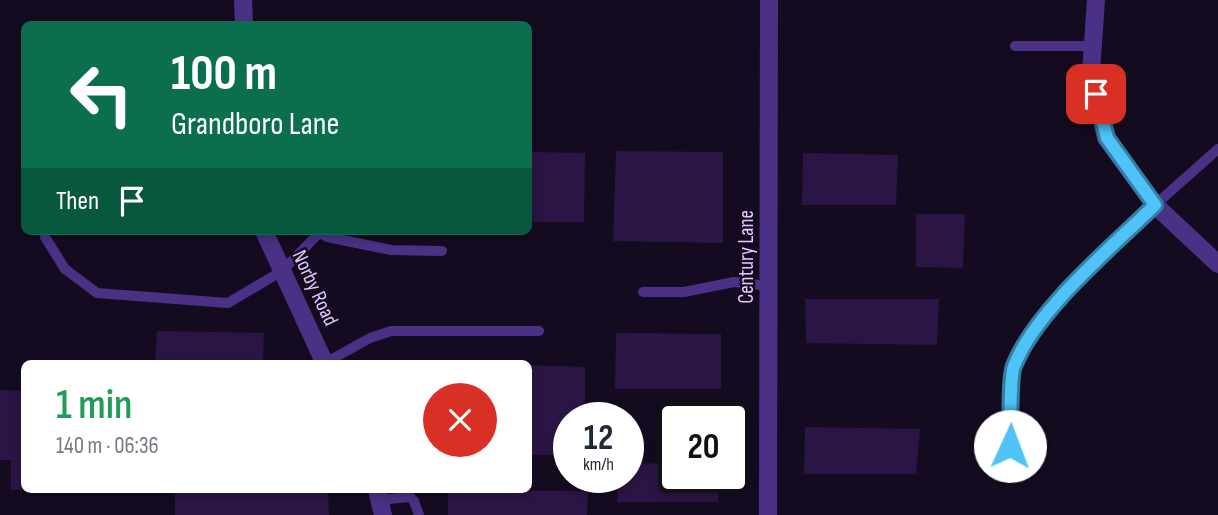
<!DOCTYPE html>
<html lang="en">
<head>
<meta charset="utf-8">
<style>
	body { margin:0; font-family:"Sofia Sans Condensed",sans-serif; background:#f2f2f3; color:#1f2937; height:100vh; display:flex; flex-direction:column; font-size:26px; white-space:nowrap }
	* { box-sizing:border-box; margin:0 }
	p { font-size:23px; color:#747a83 }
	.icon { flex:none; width:38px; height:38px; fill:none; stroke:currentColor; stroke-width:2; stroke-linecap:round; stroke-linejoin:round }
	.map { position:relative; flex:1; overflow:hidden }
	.drawer { position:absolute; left:21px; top:360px; width:511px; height:133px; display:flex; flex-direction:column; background:#fff; border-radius:10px; box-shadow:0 4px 10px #0003 }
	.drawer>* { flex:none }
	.top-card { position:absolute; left:21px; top:21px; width:511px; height:214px; border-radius:10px; box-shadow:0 4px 10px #0003; background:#0b6e4f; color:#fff; overflow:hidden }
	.speed { position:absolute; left:553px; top:402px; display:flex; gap:14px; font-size:35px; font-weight:700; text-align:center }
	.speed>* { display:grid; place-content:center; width:91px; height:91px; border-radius:50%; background:#fff; box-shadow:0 4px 10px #0003; line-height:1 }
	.speed small { font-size:18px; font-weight:400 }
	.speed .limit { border:4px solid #111; border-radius:10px; background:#fff; color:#111 }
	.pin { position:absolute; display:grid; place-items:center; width:60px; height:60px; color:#fff; margin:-30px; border-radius:14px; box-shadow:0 4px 10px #0006 }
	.me { position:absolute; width:77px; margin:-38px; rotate:2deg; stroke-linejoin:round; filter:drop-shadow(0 0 5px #0008) }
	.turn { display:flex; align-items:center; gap:24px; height:147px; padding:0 35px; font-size:32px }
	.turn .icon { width:91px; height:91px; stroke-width:2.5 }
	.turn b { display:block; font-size:49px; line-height:60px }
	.then { display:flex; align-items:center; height:66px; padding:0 35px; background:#0003; gap:14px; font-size:26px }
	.round { display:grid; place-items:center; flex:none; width:74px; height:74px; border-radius:37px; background:#f2f2f3 }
	.summary { display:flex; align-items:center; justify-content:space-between; height:119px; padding:0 35px }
	h1 { font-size:42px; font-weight:600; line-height:52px; color:#1e9e55 }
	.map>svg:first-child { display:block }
	.building { fill:#2b1544 }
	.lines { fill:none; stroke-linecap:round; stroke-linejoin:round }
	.service { stroke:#4a3185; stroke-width:10 }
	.minor { stroke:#4a3185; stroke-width:18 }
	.route-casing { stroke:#337fa1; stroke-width:18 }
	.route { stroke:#4fc3f7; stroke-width:12 }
	.labels { text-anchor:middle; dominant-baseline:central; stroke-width:5; stroke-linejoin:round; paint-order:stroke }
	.street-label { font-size:21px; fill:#dfcbff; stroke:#150b21 }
</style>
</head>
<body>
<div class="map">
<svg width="1218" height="515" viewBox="0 0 1218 515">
	<rect width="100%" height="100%" fill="#150b21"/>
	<g class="building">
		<polygon points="616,151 723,152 723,243 613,241"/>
		<polygon points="528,152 585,153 584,222 528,222"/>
		<polygon points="803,153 898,155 896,205 802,205"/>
		<polygon points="916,214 965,214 963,268 916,267"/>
		<polygon points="805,299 939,299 937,345 806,343"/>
		<polygon points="157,331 264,333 263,364 155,364"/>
		<polygon points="616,333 721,334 721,389 615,389"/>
		<polygon points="528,365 585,367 585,418 569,418 569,455 528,455"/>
		<polygon points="0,390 24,391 24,490 11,490 11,460 0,460"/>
		<polygon points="805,427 920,429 916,474 804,474"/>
		<polygon points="628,463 674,464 674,478 719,478 718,502 617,502 617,478 628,478"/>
		<polygon points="175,490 328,490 329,515 175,515"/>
		<polygon points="448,490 588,491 587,515 448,515"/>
	</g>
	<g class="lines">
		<g class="service">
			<polyline points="1015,46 1093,46"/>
			<polyline points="45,231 45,237 65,269 97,293 228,303 282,271 321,231"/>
			<polyline points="320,233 327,237 391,250 442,251"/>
			<polyline points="643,292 684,292 734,282 769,286"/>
			<polyline points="325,363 370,338 391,331 539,331"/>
			<polyline points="1009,472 1012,368 1031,334 1074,284 1155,205 1218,149"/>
			<polyline points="380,504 388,499 410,497 414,501 419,515"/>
		</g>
		<g class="minor">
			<polyline points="243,0 244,24"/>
			<polyline points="1096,0 1091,72 1106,138 1155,205 1218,264"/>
			<polyline points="264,231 325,364"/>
			<polyline points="377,490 383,515"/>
			<polyline points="768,515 769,0"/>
		</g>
	</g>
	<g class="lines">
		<g class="route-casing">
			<path id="route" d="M 1010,446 C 1011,429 1009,378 1014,366 C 1036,310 1112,247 1155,205 L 1107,138 L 1096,94"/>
		</g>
		<use href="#route" class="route"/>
	</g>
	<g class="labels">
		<g class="street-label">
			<text transform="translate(746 257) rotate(-90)">Century Lane</text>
			<text transform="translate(315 288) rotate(65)">Norby Road</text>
		</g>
	</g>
</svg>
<div class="speed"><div>12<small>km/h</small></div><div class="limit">20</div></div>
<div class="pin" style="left:1096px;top:94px;background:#d93025"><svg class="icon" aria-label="arrive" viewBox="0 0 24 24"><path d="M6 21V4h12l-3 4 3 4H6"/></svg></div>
<svg class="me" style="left:1010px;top:446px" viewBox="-20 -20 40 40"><circle r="19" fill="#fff"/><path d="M0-13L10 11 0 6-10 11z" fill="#4fc3f7"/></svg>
<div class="top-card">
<div class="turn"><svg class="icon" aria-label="left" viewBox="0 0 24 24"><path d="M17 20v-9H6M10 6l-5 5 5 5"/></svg><div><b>100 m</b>Grandboro Lane</div></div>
<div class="then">Then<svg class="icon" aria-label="arrive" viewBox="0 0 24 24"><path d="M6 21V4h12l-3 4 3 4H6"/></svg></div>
</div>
<section class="drawer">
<div class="summary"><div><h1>1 min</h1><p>140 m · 06:36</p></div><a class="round" style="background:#d93025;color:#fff"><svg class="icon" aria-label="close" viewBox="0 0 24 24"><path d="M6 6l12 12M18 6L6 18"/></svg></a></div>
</section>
</div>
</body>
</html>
